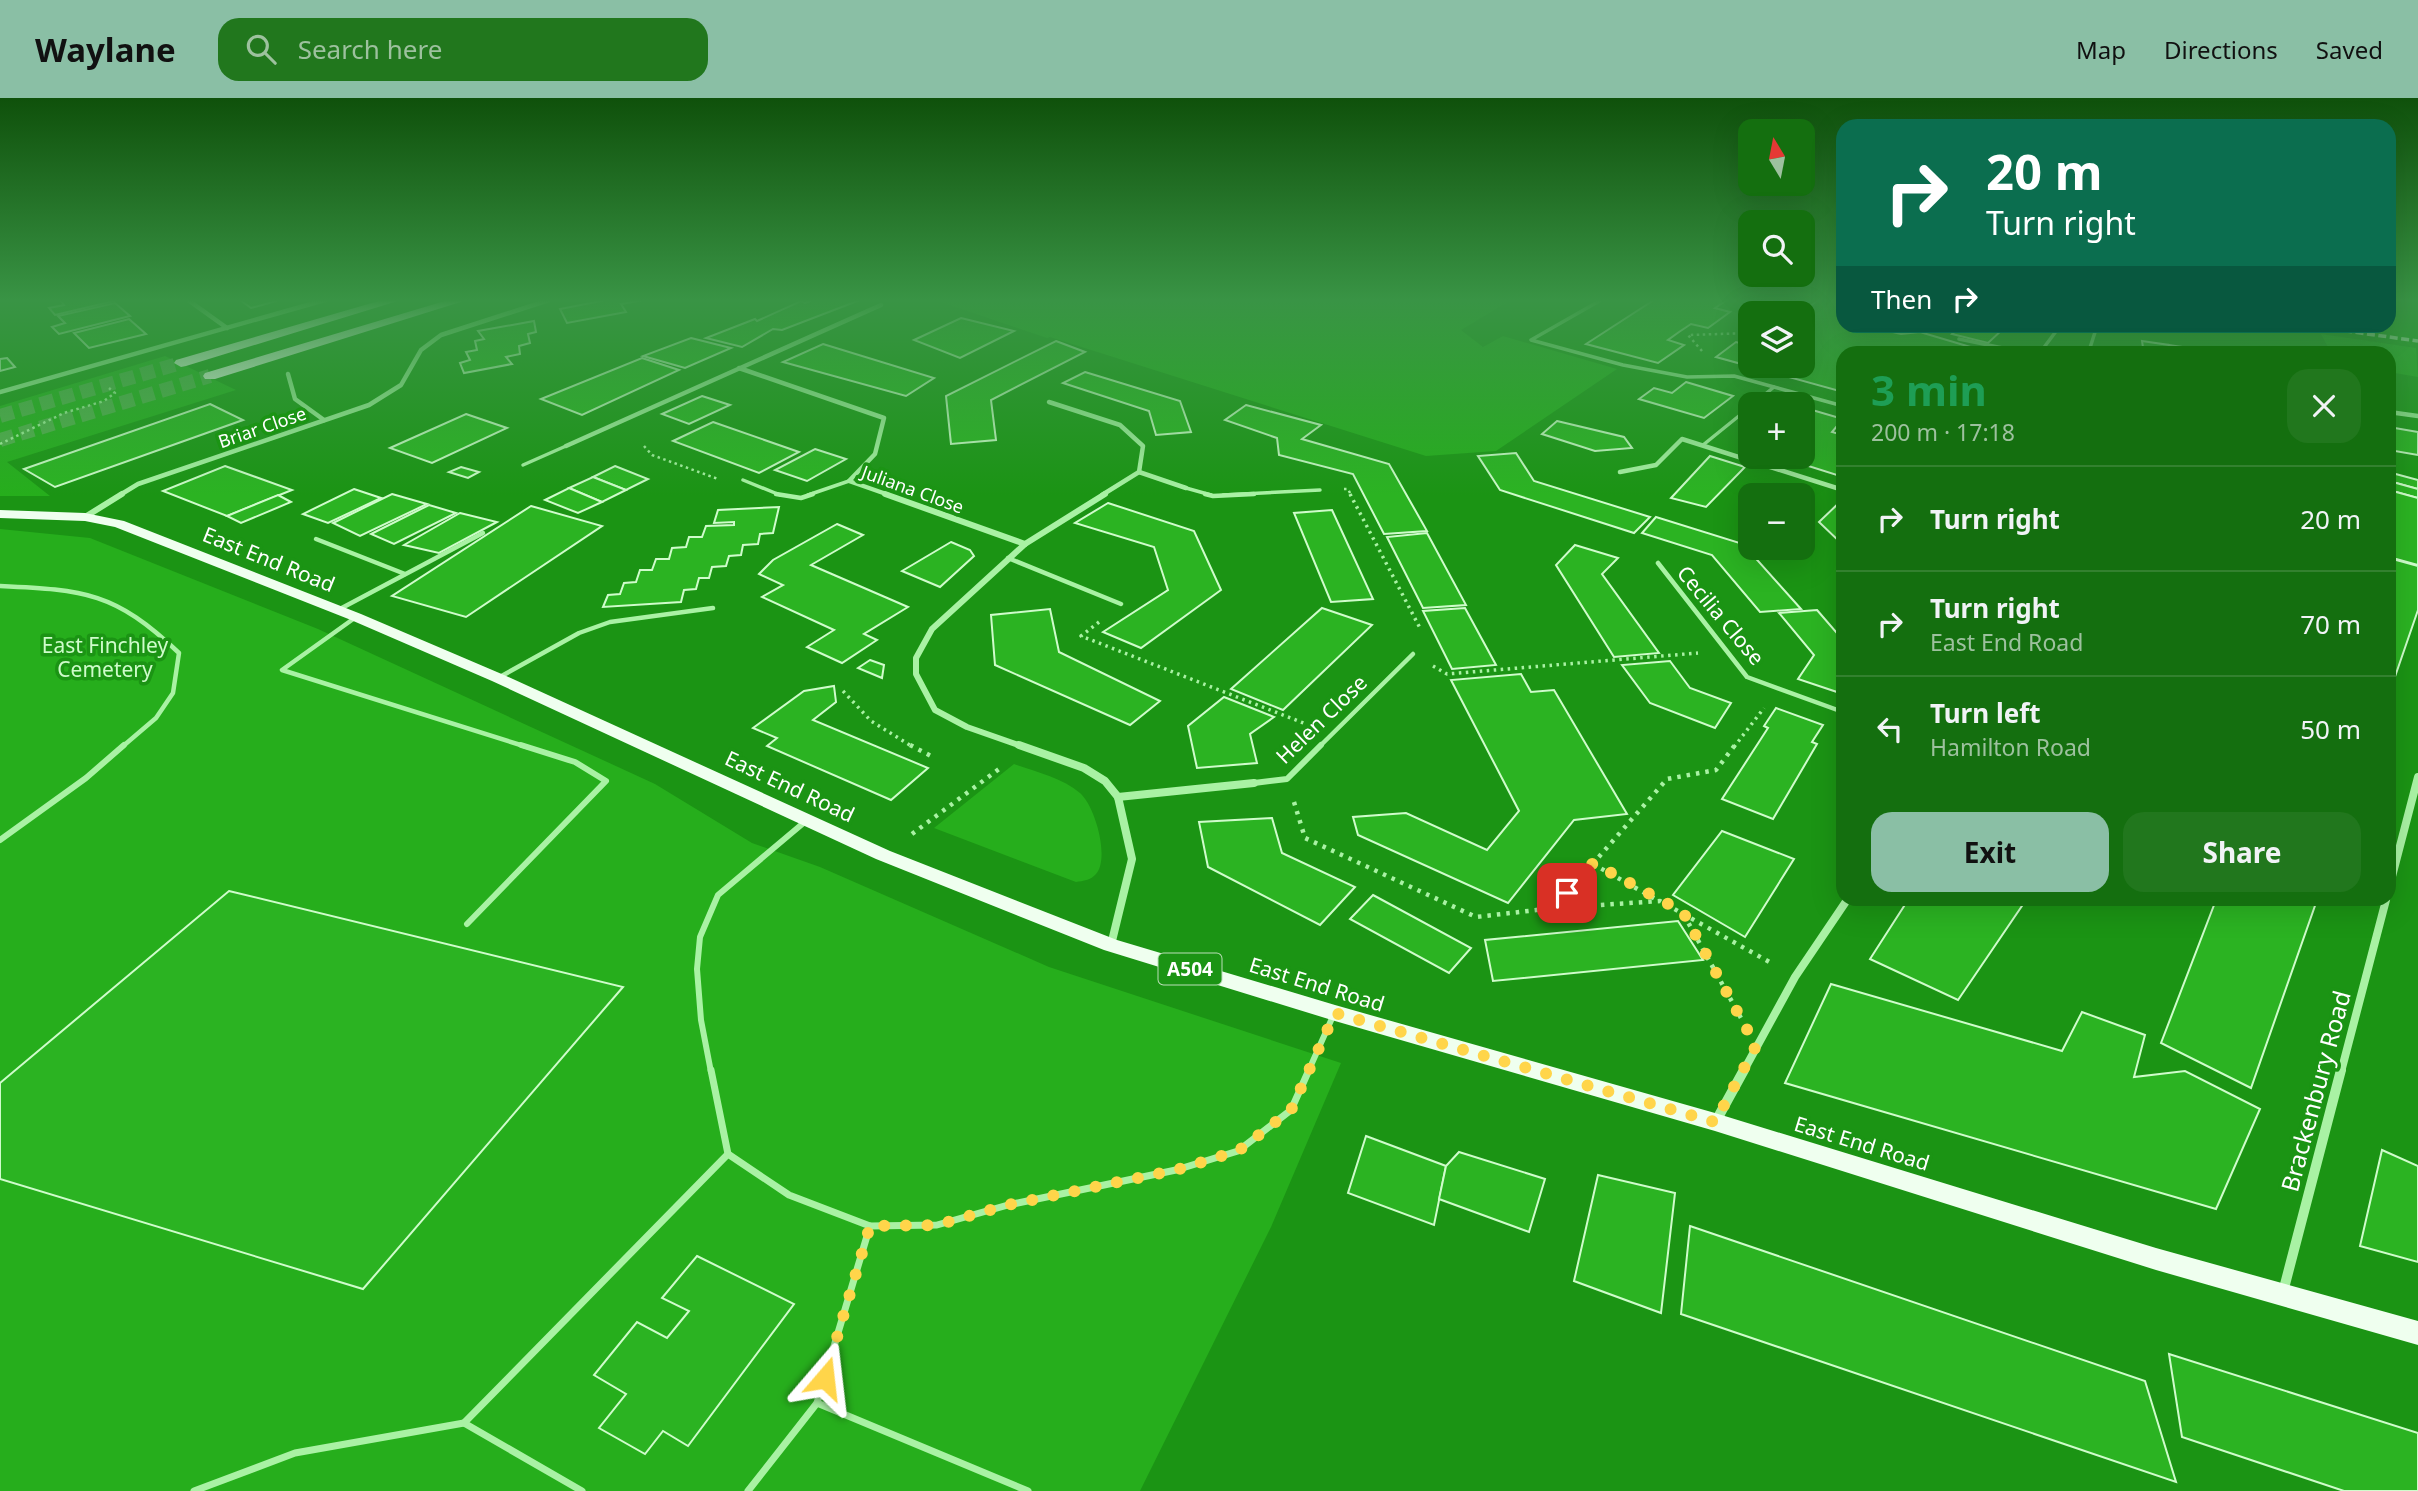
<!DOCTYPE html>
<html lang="en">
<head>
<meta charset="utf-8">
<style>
	body { margin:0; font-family:"Noto Sans",sans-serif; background:#21771d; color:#f1f3f6; height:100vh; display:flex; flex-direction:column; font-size:26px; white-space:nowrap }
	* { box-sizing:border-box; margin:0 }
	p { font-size:23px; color:#9dc19e }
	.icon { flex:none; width:38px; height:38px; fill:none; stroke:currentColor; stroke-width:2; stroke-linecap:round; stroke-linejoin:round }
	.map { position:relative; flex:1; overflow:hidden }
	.drawer { position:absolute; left:1836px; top:248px; width:560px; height:560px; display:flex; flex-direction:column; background:#146f0f; border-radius:21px; box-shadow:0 7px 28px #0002 }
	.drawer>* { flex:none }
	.top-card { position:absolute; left:1836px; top:21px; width:560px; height:214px; border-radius:21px; box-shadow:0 7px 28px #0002; background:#0b6e4f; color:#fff; overflow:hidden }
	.needle { width:46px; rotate:350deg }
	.controls { position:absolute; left:1738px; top:21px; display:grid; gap:14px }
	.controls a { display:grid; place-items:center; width:77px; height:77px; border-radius:14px; background:#146f0f; box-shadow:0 7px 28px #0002; font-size:35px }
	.pin { position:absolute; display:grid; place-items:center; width:60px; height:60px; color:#fff; margin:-30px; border-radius:14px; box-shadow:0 4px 10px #0006 }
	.me { position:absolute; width:77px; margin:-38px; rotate:17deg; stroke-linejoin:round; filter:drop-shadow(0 0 5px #0008) }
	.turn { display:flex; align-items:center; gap:24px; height:147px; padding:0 35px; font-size:32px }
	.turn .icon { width:91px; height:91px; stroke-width:2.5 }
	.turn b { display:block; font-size:49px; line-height:60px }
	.then { display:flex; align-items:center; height:66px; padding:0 35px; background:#0003; gap:14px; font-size:26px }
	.round { display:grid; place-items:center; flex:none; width:74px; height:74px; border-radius:21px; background:#21771d }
	.headline { display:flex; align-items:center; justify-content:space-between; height:119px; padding:0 35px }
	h1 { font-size:42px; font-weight:700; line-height:52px; color:#1e9e55 }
	.action { display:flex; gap:14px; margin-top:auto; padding:14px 35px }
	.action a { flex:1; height:80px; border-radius:21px; background:#8abfa5; color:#111; font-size:28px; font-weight:700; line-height:80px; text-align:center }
	.action a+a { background:#21771d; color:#f1f3f6 }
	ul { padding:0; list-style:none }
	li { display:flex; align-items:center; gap:21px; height:105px; padding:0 35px; border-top:2px solid #33812f }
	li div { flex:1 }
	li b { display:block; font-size:26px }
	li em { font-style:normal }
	header { display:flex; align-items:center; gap:42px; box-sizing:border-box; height:98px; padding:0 35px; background:#8abfa5; color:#111 }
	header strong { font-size:33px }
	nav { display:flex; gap:38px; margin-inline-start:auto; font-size:24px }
	.search { width:490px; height:63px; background:#21771d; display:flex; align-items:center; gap:18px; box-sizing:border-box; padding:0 24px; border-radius:21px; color:#9dc19e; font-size:26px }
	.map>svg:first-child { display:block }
	.green { fill:#26ae1c }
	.building { fill:#2bb322; stroke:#cffccb; stroke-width:2 }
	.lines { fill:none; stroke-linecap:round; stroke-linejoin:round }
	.highway-tunnel { stroke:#54af4f; stroke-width:14; stroke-dasharray:14 7; stroke-linecap:butt }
	.path-far2 { stroke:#a9f2a4; stroke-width:2.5; stroke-dasharray:2.5 3.5; stroke-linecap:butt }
	.path-far1 { stroke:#a9f2a4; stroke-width:3.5; stroke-dasharray:2.5 4.5; stroke-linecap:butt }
	.path { stroke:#a9f2a4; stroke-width:4.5; stroke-dasharray:3.5 6; stroke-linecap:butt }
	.lane-far3 { stroke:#a9f2a4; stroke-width:3.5 }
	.lane-far2 { stroke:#a9f2a4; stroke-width:4.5 }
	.lane-far1 { stroke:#a9f2a4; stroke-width:6 }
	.lane { stroke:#a9f2a4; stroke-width:7 }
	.street-far3 { stroke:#a9f2a4; stroke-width:4.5 }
	.street-far2 { stroke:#a9f2a4; stroke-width:6 }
	.street-far1 { stroke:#a9f2a4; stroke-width:8 }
	.street { stroke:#a9f2a4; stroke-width:10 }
	.primary { fill:#efffef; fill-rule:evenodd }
	.highway { fill:#fff; fill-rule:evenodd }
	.rail { stroke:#fff; stroke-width:3.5; stroke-dasharray:8 3.5; stroke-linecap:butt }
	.route { stroke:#ffd54a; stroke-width:12; stroke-dasharray:0 21.6 }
	.labels { text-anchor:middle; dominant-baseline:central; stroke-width:7; stroke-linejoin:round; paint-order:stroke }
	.far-street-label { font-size:18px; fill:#fff; stroke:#1b9414 }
	.shield { fill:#1b9414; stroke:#bbdfb8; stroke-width:2 }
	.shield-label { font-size:19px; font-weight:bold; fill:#fff }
	.street-label { font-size:21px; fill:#fff; stroke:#1b9414 }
	.park-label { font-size:21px; fill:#cffccb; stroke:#1b9414 }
	.near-street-label { font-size:24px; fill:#fff; stroke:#1b9414 }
</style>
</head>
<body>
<header>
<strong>Waylane</strong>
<div class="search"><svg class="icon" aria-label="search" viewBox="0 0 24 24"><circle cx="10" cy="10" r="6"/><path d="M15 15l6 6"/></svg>Search here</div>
<nav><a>Map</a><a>Directions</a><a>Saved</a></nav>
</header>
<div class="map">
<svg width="2418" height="1393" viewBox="0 0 2418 1393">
	<rect width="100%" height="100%" fill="#1b9414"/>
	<g class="green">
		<polygon points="935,202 1511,202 1461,232 1483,249 1503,238 1617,271 1496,353 1426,358 1050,239 1047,240"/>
		<polygon points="2321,236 2416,250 2418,279 2389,274 2389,256 2331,255"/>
		<polygon points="165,258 236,292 7,364 50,398 0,398 0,308"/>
		<polygon points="0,431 90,440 318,531 655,686 752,745 820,769 1049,869 1341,965 1271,1129 1140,1393 0,1393"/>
		<path d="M 1014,666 C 1036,674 1063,680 1080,695 C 1095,708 1110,760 1096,776 C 1091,782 1083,783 1076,784 L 934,730 Z"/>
	</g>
	<g class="building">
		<polygon points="60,202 118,202 55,217 49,210 64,207"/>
		<polygon points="240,202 280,202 251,210"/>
		<polygon points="606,202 644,202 621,206 626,214 567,225 560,211"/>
		<polygon points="813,202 860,202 782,232 773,231 742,249 706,240 755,221 757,223 801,203 805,205"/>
		<polygon points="1654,202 1727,202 1715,210 1730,214 1708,230 1691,226 1679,234 1668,242 1684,247 1658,265 1586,246"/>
		<polygon points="1818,202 1843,202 1843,228 1867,228 1901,236 1920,234 1994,256 1843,256 1843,294 1716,259 1736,244 1747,247 1750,245 1750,268 1802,268 1802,215 1789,215 1795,211 1804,213"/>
		<polygon points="115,205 130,218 59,236 52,229 65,225 58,218"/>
		<polygon points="961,220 1014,233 960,260 914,242"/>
		<polygon points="129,221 146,236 89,250 74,235"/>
		<polygon points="534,223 536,234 528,236 530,245 519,248 520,256 506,259 512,266 464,275 460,265 470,262 466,254 477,252 475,243 484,241 478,233"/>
		<polygon points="1961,228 1989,228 2003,231 1988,245 1952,236"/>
		<polygon points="691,240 731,250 685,270 643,258"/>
		<polygon points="1056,243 1085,254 991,302 996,342 951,346 946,298"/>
		<polygon points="2142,243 2169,247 2170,256 2144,256"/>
		<polygon points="823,246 934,280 906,298 783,264"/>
		<polygon points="2169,247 2195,251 2196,256 2170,256"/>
		<polygon points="7,260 15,269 0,273 0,261"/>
		<polygon points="642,260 679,272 582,317 541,301"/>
		<polygon points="1085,274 1180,303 1191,334 1156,337 1149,313 1063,285"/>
		<polygon points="1686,284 1733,298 1704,320 1639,301 1654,290 1672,295"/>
		<polygon points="702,298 730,307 689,326 662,316"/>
		<polygon points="210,306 243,322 55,389 24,371"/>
		<polygon points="1246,307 1321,327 1302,341 1389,366 1427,433 1384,436 1353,376 1279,357 1277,340 1225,322"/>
		<polygon points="1802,309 1843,321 1832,334 1843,337 1843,379 1799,365 1805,359 1802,358"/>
		<polygon points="466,316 507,330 432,365 390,350"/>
		<polygon points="1557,323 1624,339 1632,350 1595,353 1542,336"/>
		<polygon points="713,324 799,354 759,375 673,343"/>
		<polygon points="2389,329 2418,334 2418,357 2389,352"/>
		<polygon points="815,351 846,361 807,383 775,372"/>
		<polygon points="1516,355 1534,383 1650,419 1634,435 1500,392 1478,358"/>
		<polygon points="1710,358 1745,369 1706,409 1671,400"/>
		<polygon points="225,368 292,392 227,418 163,393"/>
		<polygon points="615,368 648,381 626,392 593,379"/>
		<polygon points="461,369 479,374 468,380 449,374"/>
		<polygon points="2392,375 2418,382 2418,391 2389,383"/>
		<polygon points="593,379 626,392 602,404 569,390"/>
		<polygon points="2389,383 2418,391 2418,400 2389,392"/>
		<polygon points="569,390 602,404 578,415 545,402"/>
		<polygon points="354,391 381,400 328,425 303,416"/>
		<polygon points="2389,392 2418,400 2418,467 2389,459"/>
		<polygon points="392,396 427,406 360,438 333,425"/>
		<polygon points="278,397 291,404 241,425 227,418"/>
		<polygon points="1842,402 1843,403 1843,447 1819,424"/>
		<polygon points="1108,405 1194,433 1221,492 1141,550 1103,534 1168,492 1154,449 1075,425"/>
		<polygon points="429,407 456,415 394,446 371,436"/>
		<polygon points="531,408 602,428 466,519 392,498"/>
		<polygon points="779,409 773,435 760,436 758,446 743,447 741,457 729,458 726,468 712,469 709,480 699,480 696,491 684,492 681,504 603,509 608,497 620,496 624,485 636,484 640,472 652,472 656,461 669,461 672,450 686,449 689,439 702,439 706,428 734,427 734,424 714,425 718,412"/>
		<polygon points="1332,412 1373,501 1331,504 1294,415"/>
		<polygon points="460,415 497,424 439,455 404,447"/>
		<polygon points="1656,419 1743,446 1801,511 1760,514 1712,457 1642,435"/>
		<polygon points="837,426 863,437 811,467 908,509 864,536 877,542 842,565 807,549 834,532 762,499 783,487 759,476 773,462"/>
		<polygon points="1427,435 1466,507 1423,510 1387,439"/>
		<polygon points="951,444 970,452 974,458 940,489 902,473"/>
		<polygon points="1575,447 1618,460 1602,476 1659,555 1614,559 1556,467"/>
		<polygon points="2389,460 2418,468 2418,512 2389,596"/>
		<polygon points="1322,510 1372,527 1283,612 1231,591"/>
		<polygon points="1465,510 1496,567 1452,571 1423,513"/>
		<polygon points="1050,511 1059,554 1160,603 1130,627 995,567 991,517"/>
		<polygon points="1817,512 1843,542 1843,596 1798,581 1814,557 1779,515"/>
		<polygon points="870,562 884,567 882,580 858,570"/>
		<polygon points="1670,563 1690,590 1731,605 1715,630 1650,605 1622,567"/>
		<polygon points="1521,576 1531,594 1554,592 1627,716 1574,722 1508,805 1358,737 1353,719 1406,715 1487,752 1519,713 1451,582"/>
		<polygon points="834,588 836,604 813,622 928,670 891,702 767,648 777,640 753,630 804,593"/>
		<polygon points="1224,599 1274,619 1250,636 1257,665 1197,670 1188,628"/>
		<polygon points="1776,610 1823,627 1812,644 1817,646 1773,721 1722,701 1768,630 1764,628"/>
		<polygon points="1272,720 1282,755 1355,789 1320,827 1208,769 1199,724"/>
		<polygon points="1722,733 1794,761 1745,839 1673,797"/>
		<polygon points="229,793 623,889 363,1191 0,1081 0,985"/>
		<polygon points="1373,797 1471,850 1449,875 1350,821"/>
		<polygon points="1908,802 2026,802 1958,902 1870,861"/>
		<polygon points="2216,802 2317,802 2251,990 2161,945"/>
		<polygon points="1678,823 1703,862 1493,883 1485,842"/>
		<polygon points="1831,886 2062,953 2082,914 2145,937 2134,979 2185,973 2260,1011 2216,1111 1785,985"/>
		<polygon points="1366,1038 1446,1068 1434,1127 1348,1095"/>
		<polygon points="2382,1052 2418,1068 2418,1164 2360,1148"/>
		<polygon points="1459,1054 1545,1081 1529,1134 1439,1101 1446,1068"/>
		<polygon points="1598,1077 1675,1095 1661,1215 1574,1183"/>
		<polygon points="1690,1128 2145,1283 2176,1384 1681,1216"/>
		<polygon points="697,1158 794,1206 688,1348 663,1333 645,1356 599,1330 626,1296 594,1277 637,1224 667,1240 689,1213 662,1200"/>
		<polygon points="2169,1256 2418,1335 2418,1393 2344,1393 2182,1339"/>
	</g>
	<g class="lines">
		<g class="highway-tunnel">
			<polyline points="0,318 181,265"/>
			<polyline points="0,342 210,278"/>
		</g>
		<g class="path-far2">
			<polyline points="1726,202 1796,203"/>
			<polyline points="1781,215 1797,202"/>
			<polyline points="1882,228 1924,231 1929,228"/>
			<polyline points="1742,246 1750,239"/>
			<polyline points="1702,253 1688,237 1750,235"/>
			<polyline points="0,346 64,315 104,303 115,295 109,290"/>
			<polyline points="644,348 652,357 718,381"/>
			<polyline points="1344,391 1348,391 1351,397"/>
		</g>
		<g class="path-far1">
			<polyline points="1350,396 1421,532"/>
			<polyline points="1099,524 1081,538 1306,626"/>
			<polyline points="1433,568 1447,576 1698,555"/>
			<polyline points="843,593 871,623 913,649"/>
			<polyline points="1734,649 1764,610"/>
		</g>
		<g class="path">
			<polyline points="910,647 935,660"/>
			<polyline points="1294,704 1305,740 1476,819 1554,810 1660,803 1773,866"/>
			<polyline points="912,736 1003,668"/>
			<polyline points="1593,766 1659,803"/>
			<polyline points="1555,809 1667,681 1716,672 1735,647"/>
			<polyline points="1684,817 1741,920"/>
		</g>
		<g class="lane-far3">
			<polyline points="1601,202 1531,242 1623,267 1687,279 1734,278 1843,308"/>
			<polyline points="1959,241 2032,256"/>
			<polyline points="2039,256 2060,228"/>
			<polyline points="2088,256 2097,228"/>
			<polyline points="1753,306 1774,289"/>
			<polyline points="1703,347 1750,309"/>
			<polyline points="523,367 566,348"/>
			<polyline points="743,382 780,397"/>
			<polyline points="1186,390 1211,397"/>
			<polyline points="808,397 849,383"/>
			<polyline points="1223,397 1320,392"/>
		</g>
		<g class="lane-far2">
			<polyline points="776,396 801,400 813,396"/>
			<polyline points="1205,396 1213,398 1254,396"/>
			<polyline points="316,441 405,476"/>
			<polyline points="1008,460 1121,506"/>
			<polyline points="1658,465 1747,579 1843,614"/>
			<path d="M 0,488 C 85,492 115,494 179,555 L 173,595 L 156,620 L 122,649"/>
			<polyline points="338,512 483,435"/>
			<polyline points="356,519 282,572 527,649"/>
			<polyline points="498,580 579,535 610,524 713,510"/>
			<polyline points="1319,649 1413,556"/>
		</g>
		<g class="lane-far1">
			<polyline points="1254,685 1287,681 1321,647"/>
			<polyline points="0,742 86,680 124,647"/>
			<polyline points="467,826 606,683 575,664 521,647"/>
			<polyline points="711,974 701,922 697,871 700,839 718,797 807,722"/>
			<polyline points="1308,974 1333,918"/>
		</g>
		<g class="lane">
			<polyline points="711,972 728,1056"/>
			<polyline points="817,1305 1028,1393"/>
			<polyline points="464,1325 582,1393"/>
			<polyline points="194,1393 295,1355 464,1325 728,1056 789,1097 870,1128"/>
			<polyline points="748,1393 817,1305 870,1128 937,1127 1008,1107 1176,1072 1238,1053 1291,1012 1309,972"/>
		</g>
		<g class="street-far3">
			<polyline points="188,202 227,230"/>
			<polyline points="739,270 884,320 875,356 849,383 889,397"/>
			<polyline points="288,276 295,301 324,322"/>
			<polyline points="0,294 325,202"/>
			<polyline points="1049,304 1120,327 1143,348 1139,374"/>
			<polyline points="2389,314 2418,318"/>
			<polyline points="566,348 881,207"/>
			<polyline points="1139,374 1186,390"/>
			<polyline points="1620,374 1656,367 1682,341 1843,392"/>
			<polyline points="120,397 138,386 369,307 401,287 421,252 441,237 549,202"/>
			<polyline points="1102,397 1139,374"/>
		</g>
		<g class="street-far2">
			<polyline points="885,396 1025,446"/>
			<polyline points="85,419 122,396"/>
			<polyline points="1024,649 967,629 935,612 916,576 916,560 932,531 1025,446 1105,396"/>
		</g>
		<g class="street-far1">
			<polyline points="1019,647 1084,670 1105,683 1118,699 1132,761 1111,847"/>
			<polyline points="1118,699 1254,685"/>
			<polyline points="2389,790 2418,679"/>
			<polyline points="1743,974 1795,879 1847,802"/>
			<polyline points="2341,974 2386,802"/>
		</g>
		<g class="street">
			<polyline points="1716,1023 1744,972"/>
			<polyline points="2283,1194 2341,972"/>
		</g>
		<polygon class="primary" points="0,412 85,415 124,423 361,516 504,577 890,753 1117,842 1335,907 1715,1015 2156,1150 2418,1223 2418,1247 2156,1172 1715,1033 1335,923 1104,852 876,761 492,583 351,522 115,429 85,423 0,420"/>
		<g class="highway">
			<polygon points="382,202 401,202 186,268 181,269 174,265 176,262"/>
			<polygon points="448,202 467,202 215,281 205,281 203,278 205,275"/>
		</g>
		<polyline class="rail" points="2310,228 2418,243"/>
	</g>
	<linearGradient id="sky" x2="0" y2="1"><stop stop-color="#0f510b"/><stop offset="0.51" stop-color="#399445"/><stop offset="1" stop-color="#399445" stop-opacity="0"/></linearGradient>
	<rect width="2418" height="397" fill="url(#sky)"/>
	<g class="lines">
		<polyline class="route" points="825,1280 870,1128 937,1127 1008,1107 1176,1072 1238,1053 1291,1012 1335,915 1715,1024 1756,948 1683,814 1593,765 1567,795"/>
	</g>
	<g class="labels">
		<g class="far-street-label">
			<text transform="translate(262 329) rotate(-19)">Briar Close</text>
			<text transform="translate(913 391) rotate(20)">Juliana Close</text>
		</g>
		<rect class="shield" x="1158.5" y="855.5" width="63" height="31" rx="5"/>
		<g class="shield-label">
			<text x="1190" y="871">A504</text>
		</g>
		<g class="street-label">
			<text transform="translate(269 461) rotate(22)">East End Road</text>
			<text transform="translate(1721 517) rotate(50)">Cecilia Close</text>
			<text transform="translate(1321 621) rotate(-44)">Helen Close</text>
			<text transform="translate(790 688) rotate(25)">East End Road</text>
			<text transform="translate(1317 886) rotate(17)">East End Road</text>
			<text transform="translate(1862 1045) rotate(17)">East End Road</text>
		</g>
		<g class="park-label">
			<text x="105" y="547">East Finchley<tspan x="105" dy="24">Cemetery</tspan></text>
		</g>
		<g class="near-street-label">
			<text transform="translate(2315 993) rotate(-75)">Brackenbury Road</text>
		</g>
	</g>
</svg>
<div class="controls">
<a><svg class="needle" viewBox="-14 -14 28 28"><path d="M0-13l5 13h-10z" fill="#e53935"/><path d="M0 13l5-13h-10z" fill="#9dc19e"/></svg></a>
<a><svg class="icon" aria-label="search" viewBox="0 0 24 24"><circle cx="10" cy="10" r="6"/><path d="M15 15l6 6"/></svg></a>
<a><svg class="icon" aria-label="layers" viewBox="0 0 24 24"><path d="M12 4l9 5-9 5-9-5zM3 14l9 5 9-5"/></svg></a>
<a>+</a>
<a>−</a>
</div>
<div class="pin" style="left:1567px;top:795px;background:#d93025"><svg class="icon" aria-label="arrive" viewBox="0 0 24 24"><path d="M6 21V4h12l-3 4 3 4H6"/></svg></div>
<svg class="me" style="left:825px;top:1280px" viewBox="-20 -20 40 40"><path d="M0-17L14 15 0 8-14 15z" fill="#ffd54a" stroke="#fff" stroke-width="4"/></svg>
<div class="top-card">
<div class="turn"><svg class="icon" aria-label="right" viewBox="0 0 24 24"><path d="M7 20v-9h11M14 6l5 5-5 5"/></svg><div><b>20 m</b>Turn right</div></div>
<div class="then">Then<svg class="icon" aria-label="right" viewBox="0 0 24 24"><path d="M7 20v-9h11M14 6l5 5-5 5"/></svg></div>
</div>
<section class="drawer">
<div class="headline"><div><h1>3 min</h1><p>200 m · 17:18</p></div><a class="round"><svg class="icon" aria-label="close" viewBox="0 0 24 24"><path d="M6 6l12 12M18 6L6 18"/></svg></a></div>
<ul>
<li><svg class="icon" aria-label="right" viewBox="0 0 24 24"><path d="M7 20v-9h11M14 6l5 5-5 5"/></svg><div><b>Turn right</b></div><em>20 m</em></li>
<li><svg class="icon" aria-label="right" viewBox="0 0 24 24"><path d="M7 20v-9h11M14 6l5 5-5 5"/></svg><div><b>Turn right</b><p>East End Road</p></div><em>70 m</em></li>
<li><svg class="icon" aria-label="left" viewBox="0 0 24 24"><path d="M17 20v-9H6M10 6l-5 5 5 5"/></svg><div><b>Turn left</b><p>Hamilton Road</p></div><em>50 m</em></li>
</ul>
<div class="action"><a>Exit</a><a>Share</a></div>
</section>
</div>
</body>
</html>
